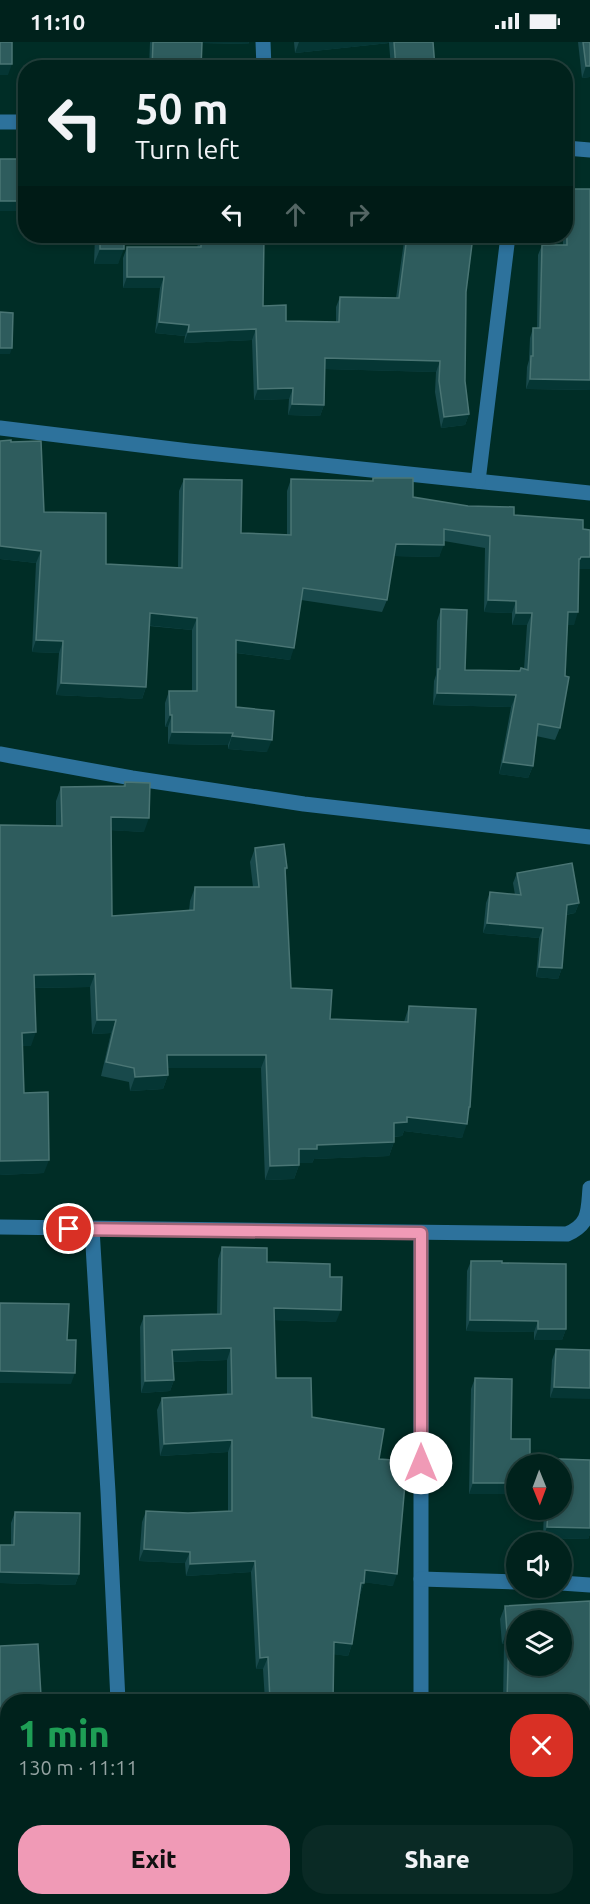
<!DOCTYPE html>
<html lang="en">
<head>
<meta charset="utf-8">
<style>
	body { margin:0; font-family:Ubuntu,sans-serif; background:#0a2a25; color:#f1f3f6; height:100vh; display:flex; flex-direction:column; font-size:22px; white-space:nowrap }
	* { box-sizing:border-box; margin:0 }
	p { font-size:20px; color:#95a4a3 }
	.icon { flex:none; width:33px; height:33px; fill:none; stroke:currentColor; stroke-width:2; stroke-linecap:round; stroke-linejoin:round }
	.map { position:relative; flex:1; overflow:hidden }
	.panel { position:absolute; left:0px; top:1652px; width:591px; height:212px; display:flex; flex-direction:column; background:#00221c; border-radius:24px 24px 0 0; box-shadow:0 3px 9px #0003,0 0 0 2px #223f3b }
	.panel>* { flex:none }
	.guide { position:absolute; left:18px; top:18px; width:555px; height:183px; border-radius:24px; box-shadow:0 3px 9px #0003,0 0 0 2px #223f3b; background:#00221c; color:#f1f3f6; overflow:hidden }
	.needle { width:39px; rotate:179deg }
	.tools { position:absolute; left:506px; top:1412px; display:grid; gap:12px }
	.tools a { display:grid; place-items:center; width:66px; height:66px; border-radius:50%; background:#00221c; box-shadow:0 3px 9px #0003,0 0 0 2px #223f3b; font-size:30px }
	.pin { position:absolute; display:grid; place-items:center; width:51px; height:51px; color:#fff; margin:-26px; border:3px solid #fff; border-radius:50%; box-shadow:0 2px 6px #0007 }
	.me { position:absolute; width:66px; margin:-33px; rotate:0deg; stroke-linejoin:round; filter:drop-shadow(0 0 4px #0008) }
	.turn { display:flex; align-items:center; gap:21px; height:126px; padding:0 18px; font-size:27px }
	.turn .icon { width:78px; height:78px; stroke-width:2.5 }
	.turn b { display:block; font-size:42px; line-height:51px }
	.lanes { display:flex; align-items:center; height:57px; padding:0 18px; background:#0003; justify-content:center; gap:30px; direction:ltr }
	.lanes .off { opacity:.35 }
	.round { display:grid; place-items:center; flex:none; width:63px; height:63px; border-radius:24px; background:#0a2a25 }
	.head { display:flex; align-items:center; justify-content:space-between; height:102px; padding:0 18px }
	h1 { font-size:36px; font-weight:800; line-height:45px; color:#1e9e55 }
	.primary-button { display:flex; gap:12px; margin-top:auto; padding:12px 18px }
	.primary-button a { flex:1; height:69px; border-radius:24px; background:#f09ab6; color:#111; font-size:24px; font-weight:800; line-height:69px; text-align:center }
	.primary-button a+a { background:#0a2a25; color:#f1f3f6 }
	.status { display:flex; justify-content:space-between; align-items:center; height:42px; padding:0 30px; background:#00221c; direction:ltr }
	.status svg { height:16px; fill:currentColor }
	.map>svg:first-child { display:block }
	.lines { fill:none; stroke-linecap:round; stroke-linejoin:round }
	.minor { stroke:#2d729c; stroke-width:15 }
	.wall { fill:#18494b }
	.shaded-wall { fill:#053634 }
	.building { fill:#2e5c5d; stroke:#4a7574; stroke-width:1.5; fill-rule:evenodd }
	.route-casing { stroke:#9c6476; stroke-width:15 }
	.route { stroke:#f09ab6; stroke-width:10 }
</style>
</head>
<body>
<div class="status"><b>11:10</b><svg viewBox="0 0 49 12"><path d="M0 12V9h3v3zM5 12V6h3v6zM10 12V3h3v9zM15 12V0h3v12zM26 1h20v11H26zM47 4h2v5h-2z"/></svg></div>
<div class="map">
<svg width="590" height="1862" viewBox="0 0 590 1862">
	<rect width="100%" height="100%" fill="#002d26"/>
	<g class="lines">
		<g class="minor">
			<polyline points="263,0 264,26"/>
			<polyline points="0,80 26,80"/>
			<polyline points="566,106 590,108"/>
			<polyline points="0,386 189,409 590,451"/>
			<polyline points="478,439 508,194"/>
			<polyline points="0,712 132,736 304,762 590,795"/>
			<path d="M 0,1185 L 567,1192 C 590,1182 588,1169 590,1146"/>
			<polyline points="92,1187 108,1450 118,1659"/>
			<polyline points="421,1191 421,1659"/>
			<polyline points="421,1537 516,1540"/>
			<polyline points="561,1541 590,1543"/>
			<polyline points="127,1856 127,1862"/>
			<polyline points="423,1856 423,1862"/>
		</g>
	</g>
	<g class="wall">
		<polygon points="150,0 249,0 248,2 202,1 201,26 149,26"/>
		<polygon points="294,0 433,0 435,26 391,26 389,1 295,11"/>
		<polygon points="578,0 590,0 590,35 582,36"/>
		<polygon points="566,147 590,147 590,348 526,347 527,325 529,318 530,296 533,286 537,286 538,213 542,203 563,203 563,194 566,194"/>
		<polygon points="95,194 124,194 118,222 94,222"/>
		<polygon points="201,194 263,264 286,279 336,280 336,265 340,255 396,256 404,199 406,194 476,194 475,196 473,196 466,250 465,339 469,372 465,383 441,386 435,350 436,330 325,327 324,363 320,374 288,373 289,357 254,358 252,298 184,301 185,294 155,291 160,246 123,246 123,216 127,205 197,205"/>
		<polygon points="0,399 11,400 44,470 106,522 178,526 179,449 184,437 241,491 287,493 287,449 291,437 372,439 373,436 413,455 514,473 583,487 590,527 579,527 574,583 568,583 560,686 555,698 536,694 533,724 528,736 499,732 511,665 433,663 434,639 436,633 437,579 441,567 465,628 519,629 524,627 527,583 512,583 512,571 484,570 485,506 444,499 439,515 394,514 387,558 382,570 301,558 290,618 236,611 236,665 267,710 228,707 228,703 168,702 168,685 165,685 165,661 169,649 192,649 192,588 149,584 146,645 142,657 56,653 59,611 32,610 36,521 0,517"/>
		<polygon points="125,740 144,790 111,788 112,874 189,869 190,859 195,845 253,845 250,820 255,806 287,826 285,831 291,946 330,977 404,980 409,964 470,1065 462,1096 404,1089 402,1094 394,1095 394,1100 389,1114 314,1117 312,1121 299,1121 299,1123 294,1137 265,1138 261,1026 167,1026 168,1033 163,1047 130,1049 129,1040 101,1034 111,991 92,992 90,945 35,946 31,1004 22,1004 24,1051 44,1131 0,1133 56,784 56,759 61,745 123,744"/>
		<polygon points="517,831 579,861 575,871 566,873 562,926 558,937 536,935 539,896 483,891 486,861 490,850 515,853 513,841"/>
		<polygon points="222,1205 267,1220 330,1235 336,1280 274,1278 276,1336 312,1375 379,1417 393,1544 364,1540 360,1553 352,1602 348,1614 334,1612 333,1659 265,1659 263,1627 256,1627 251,1530 186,1534 185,1521 139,1519 142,1480 146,1469 188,1471 228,1469 228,1410 160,1414 157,1368 162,1356 227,1352 227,1318 173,1320 174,1338 170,1349 141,1351 140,1285 144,1274 217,1272 218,1217"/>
		<polygon points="471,1219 502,1221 566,1287 562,1298 534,1298 534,1290 466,1289 467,1229"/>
		<polygon points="556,1307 590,1308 550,1356 552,1318"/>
		<polygon points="475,1336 512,1337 511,1397 530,1397 530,1416 590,1418 590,1492 588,1497 543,1496 544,1467 561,1467 561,1422 516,1422 516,1452 469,1452 471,1347"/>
		<polygon points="15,1470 79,1532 75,1543 0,1541 0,1503 11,1503 11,1481"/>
		<polygon points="590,1559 590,1745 584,1745 584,1659 503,1659 504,1602 502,1602 500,1577 505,1564"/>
		<polygon points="2,1795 66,1862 0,1862 0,1801"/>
		<polygon points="276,1856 412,1856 410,1862 277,1862"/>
	</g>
	<g class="shaded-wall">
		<polygon points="199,0 249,0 248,2 199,1"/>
		<polygon points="299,0 389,0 389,1 295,11"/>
		<polygon points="0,22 12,22 8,33 0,33"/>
		<polygon points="586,24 590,24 590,35 582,36"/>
		<polygon points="26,145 26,155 18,156 21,146"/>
		<polygon points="0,159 21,159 17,169 0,169"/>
		<polygon points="100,207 124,207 118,222 94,222"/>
		<polygon points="127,235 164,235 160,246 123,246"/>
		<polygon points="159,280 189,283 185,294 155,291"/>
		<polygon points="256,287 252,298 184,301 188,290"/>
		<polygon points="0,306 12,306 10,312 0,312"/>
		<polygon points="325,316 440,319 436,330 321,327"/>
		<polygon points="530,337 590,338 590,348 526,347"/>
		<polygon points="293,346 289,357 254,358 258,347"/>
		<polygon points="292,362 324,363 320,374 288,373"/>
		<polygon points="469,372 465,383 441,386 444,375"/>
		<polygon points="396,502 444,503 439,515 392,514"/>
		<polygon points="0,504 41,509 36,521 0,517"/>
		<polygon points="581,515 590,515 590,527 577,527 579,517"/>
		<polygon points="488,558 516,559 512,571 484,570"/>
		<polygon points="568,570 578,570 574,583 564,583"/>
		<polygon points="150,571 197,576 192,588 145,583"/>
		<polygon points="516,571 532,571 527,583 512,583"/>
		<polygon points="36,598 63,599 59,611 32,610"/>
		<polygon points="236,598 294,606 290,618 231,610"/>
		<polygon points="61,641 146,645 142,657 56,653"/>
		<polygon points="437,651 516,653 511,665 433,663"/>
		<polygon points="170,673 172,673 168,685 165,685"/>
		<polygon points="172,690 233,691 228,703 168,702"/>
		<polygon points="232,694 272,698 267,710 228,707"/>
		<polygon points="503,720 533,724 528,736 499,732"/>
		<polygon points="111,775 149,776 144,790 106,788"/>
		<polygon points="579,861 575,871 563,873 567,863"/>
		<polygon points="487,881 543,886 539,896 483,891"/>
		<polygon points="539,925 562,926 558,937 536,935"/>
		<polygon points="95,932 90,945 29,946 34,933"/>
		<polygon points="97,978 116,978 111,991 92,992"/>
		<polygon points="36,990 31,1004 17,1004 22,991"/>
		<polygon points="167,1013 266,1013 261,1026 162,1026"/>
		<polygon points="168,1033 163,1047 130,1049 135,1035"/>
		<polygon points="407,1075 467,1082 462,1096 404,1089 402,1094 389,1095 394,1081"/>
		<polygon points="394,1100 389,1114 314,1117 312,1121 294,1121 299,1107 317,1103"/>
		<polygon points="49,1118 44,1131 0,1133 0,1119"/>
		<polygon points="299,1123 294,1137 265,1138 270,1124"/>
		<polygon points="274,1266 341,1268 336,1280 270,1278"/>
		<polygon points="470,1278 538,1279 534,1290 466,1289"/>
		<polygon points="538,1287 566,1287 562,1298 534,1298"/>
		<polygon points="231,1306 227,1318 168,1320 172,1308"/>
		<polygon points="0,1329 75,1331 71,1342 0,1341"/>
		<polygon points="174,1338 170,1349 141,1351 145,1339"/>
		<polygon points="554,1345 590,1346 590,1357 550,1356"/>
		<polygon points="232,1398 228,1410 160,1414 164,1402"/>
		<polygon points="473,1441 516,1441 516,1452 469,1452"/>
		<polygon points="547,1485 590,1486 590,1492 588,1497 543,1496"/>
		<polygon points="144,1507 190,1510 185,1521 139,1519"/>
		<polygon points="255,1519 251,1530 186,1534 190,1522"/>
		<polygon points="365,1528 397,1532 393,1544 361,1540"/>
		<polygon points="0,1530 79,1532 75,1543 0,1541"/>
		<polygon points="361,1541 364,1541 360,1553"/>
		<polygon points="509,1589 504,1602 502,1602 507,1590"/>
		<polygon points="334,1600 352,1602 348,1614 330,1612"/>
		<polygon points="268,1615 263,1627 256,1627 260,1616"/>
		<polygon points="41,1654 39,1659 31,1659 32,1655"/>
		<polygon points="0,1713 8,1713 8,1728 0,1727"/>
		<rect x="584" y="1732" width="6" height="13"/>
		<rect x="584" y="1827" width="6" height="13"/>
	</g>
	<g class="building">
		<rect x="0" y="0" width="12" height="22"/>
		<polygon points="153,0 202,0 201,26 152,26"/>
		<polygon points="394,0 433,0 435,26 396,26"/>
		<polygon points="583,0 590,0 590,24 586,24"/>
		<polygon points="0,117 22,117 21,121 26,121 26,145 21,146 21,159 0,159"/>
		<polygon points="566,147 590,147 590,338 530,337 531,314 533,314 533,286 540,286 542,203 567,203"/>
		<rect x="100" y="194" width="24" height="13"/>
		<polygon points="201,194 264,194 263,264 286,263 286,279 339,280 340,255 399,256 407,194 473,194 466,250 465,339 469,372 444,375 439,339 440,319 325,316 324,363 292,362 293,346 258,347 256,287 188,290 189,283 159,280 164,235 127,235 127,205 201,205"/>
		<polygon points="0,270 13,271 12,306 0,306"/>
		<polygon points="11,398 11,400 41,399 44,470 106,471 106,522 182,526 184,437 242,438 241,491 291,493 291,437 373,439 373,436 413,436 413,455 468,464 514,465 514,473 583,478 583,487 590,488 590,515 581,515 580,517 579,517 578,570 568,570 565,634 569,635 560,686 538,682 533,724 503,720 516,653 437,651 438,627 440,627 441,567 467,568 465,628 520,629 521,626 528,628 532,571 516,571 516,559 488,558 490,494 444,487 444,503 396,502 387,558 303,546 294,606 236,598 236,665 274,669 272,698 232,694 233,691 172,690 172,673 170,673 169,649 197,649 197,576 150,571 146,645 61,641 63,599 36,598 41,509 0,504 0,399"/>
		<polygon points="125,740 150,741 149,776 111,775 112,874 194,868 195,845 259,845 255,806 284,802 287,826 285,826 291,946 332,948 330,977 408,980 409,964 476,967 470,1065 469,1065 467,1082 407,1075 407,1080 394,1081 394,1100 317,1103 317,1107 299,1107 299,1123 270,1124 266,1013 167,1013 168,1033 135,1035 134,1026 106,1020 116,978 97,978 95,932 34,933 36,990 22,991 24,1051 48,1050 49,1118 0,1119 0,783 62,784 61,745 125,744"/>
		<polygon points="572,821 579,861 567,863 562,926 539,925 543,886 487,881 490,850 521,853 517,831"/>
		<polygon points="222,1205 267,1206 267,1220 330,1222 330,1235 342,1235 341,1268 274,1266 276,1336 311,1336 312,1375 384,1387 379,1417 407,1419 397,1532 365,1528 364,1541 361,1541 352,1602 334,1600 333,1659 270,1659 268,1615 260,1616 255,1519 190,1522 190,1510 144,1507 146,1469 188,1471 232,1469 232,1398 164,1402 162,1356 232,1352 231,1306 172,1308 174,1338 145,1339 144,1274 221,1272"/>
		<polygon points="471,1219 502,1219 502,1221 566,1222 566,1287 538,1287 538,1279 470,1278"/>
		<polygon points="0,1261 69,1262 67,1298 76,1298 75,1331 0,1329"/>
		<polygon points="556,1307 590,1308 590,1346 554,1345"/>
		<polygon points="475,1336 512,1337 511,1397 530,1397 530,1416 590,1418 590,1486 547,1485 548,1467 561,1467 561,1422 516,1422 516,1441 473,1441"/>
		<polygon points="15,1470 80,1471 79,1532 0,1530 0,1503 14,1503"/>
		<path d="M 590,1559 L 590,1732 L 584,1732 L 584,1659 L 507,1659 L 509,1589 L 507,1590 L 505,1564 ZM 516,1578 L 561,1578 L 561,1623 L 516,1623 Z"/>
		<polygon points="38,1602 41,1654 32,1655 32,1659 8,1659 8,1713 0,1713 0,1604"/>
		<polygon points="2,1795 8,1795 8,1856 67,1856 66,1862 0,1862 0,1822 2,1822"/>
		<polygon points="584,1807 590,1810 590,1827 584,1827"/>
		<polygon points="281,1856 412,1856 410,1862 282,1862"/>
	</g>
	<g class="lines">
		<g class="route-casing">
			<polyline id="route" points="69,1187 421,1191 421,1421"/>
		</g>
		<use href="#route" class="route"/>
	</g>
</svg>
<div class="tools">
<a><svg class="needle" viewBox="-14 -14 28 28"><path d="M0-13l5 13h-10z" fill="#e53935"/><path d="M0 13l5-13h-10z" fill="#95a4a3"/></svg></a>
<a><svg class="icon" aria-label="sound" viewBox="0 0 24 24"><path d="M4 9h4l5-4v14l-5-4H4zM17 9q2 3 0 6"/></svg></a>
<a><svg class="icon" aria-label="layers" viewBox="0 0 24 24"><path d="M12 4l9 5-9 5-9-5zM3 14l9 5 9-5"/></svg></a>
</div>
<div class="pin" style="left:69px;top:1187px;background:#d93025"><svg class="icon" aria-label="arrive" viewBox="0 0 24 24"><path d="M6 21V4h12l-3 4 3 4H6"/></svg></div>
<svg class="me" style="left:421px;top:1421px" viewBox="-20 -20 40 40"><circle r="19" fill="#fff"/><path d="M0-13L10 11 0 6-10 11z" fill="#f09ab6"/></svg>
<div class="guide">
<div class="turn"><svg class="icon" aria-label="left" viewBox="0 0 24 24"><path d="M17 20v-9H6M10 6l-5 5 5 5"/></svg><div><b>50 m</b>Turn left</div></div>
<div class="lanes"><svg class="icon" aria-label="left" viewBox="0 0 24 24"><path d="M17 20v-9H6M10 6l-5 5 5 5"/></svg><svg class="icon off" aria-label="ahead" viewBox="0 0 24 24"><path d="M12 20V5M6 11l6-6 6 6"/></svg><svg class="icon off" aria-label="right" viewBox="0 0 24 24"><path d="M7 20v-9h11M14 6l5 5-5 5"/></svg></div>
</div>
<section class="panel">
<div class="head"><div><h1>1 min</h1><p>130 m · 11:11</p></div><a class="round" style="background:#d93025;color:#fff"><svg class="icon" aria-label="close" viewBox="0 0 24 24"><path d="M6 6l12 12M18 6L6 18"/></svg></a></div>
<div class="primary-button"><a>Exit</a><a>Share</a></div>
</section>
</div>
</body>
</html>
